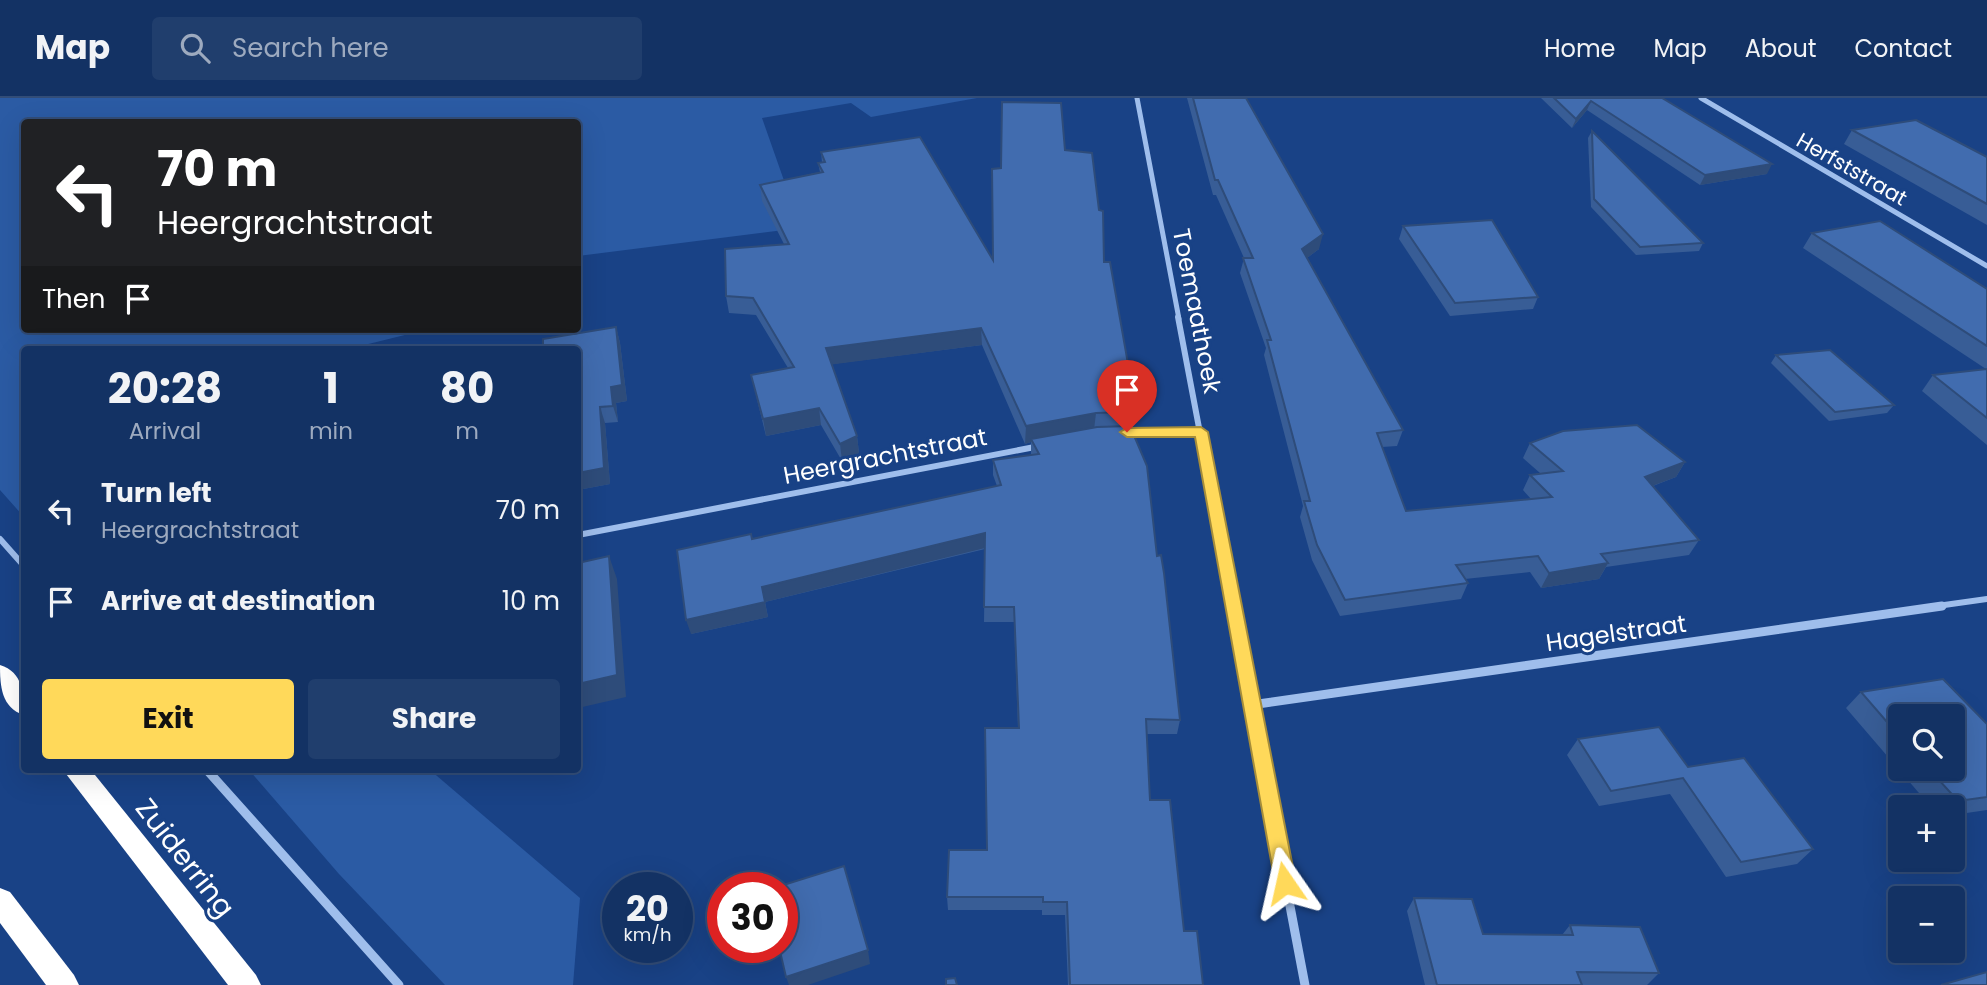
<!DOCTYPE html>
<html lang="en">
<head>
<meta charset="utf-8">
<style>
	body { margin:0; font-family:Poppins,sans-serif; background:#203e6d; color:#f1f3f6; height:100vh; display:flex; flex-direction:column; font-size:26px; white-space:nowrap }
	* { box-sizing:border-box; margin:0 }
	p { font-size:23px; color:#9daabf }
	.icon { flex:none; width:38px; height:38px; fill:none; stroke:currentColor; stroke-width:2; stroke-linecap:round; stroke-linejoin:round }
	.map { position:relative; flex:1; overflow:hidden }
	.panel { position:absolute; left:21px; top:248px; width:560px; height:427px; display:flex; flex-direction:column; background:#133264; border-radius:7px; box-shadow:0 7px 28px #0002,0 0 0 2px #324d78 }
	.panel>* { flex:none }
	.top-card { position:absolute; left:21px; top:21px; width:560px; height:214px; border-radius:7px; box-shadow:0 7px 28px #0002,0 0 0 2px #324d78; background:#202124; color:#fff; overflow:hidden }
	.controls { position:absolute; left:1888px; top:606px; display:grid; gap:14px }
	.controls a { display:grid; place-items:center; width:77px; height:77px; border-radius:7px; background:#133264; box-shadow:0 7px 28px #0002,0 0 0 2px #324d78; font-size:35px }
	.speed { position:absolute; left:602px; top:774px; display:flex; gap:14px; font-size:35px; font-weight:700; text-align:center }
	.speed>* { display:grid; place-content:center; width:91px; height:91px; border-radius:50%; background:#133264; box-shadow:0 7px 28px #0002,0 0 0 2px #324d78; line-height:1 }
	.speed small { font-size:18px; font-weight:400 }
	.speed .limit { border:10px solid #d22; background:#fff; color:#111 }
	.pin { position:absolute; display:grid; place-items:center; width:60px; height:60px; color:#fff; margin:-72px -30px; border-radius:50% 50% 50% 0; rotate:-45deg; box-shadow:0 0 7px #0007 }
	.pin .icon { rotate:45deg }
	.me { position:absolute; width:77px; margin:-38px; rotate:349deg; stroke-linejoin:round; filter:drop-shadow(0 0 5px #0008) }
	.turn { display:flex; align-items:center; gap:24px; height:147px; padding:0 21px; font-size:32px }
	.turn .icon { width:91px; height:91px; stroke-width:2.5 }
	.turn b { display:block; font-size:49px; line-height:60px }
	.then { display:flex; align-items:center; height:66px; padding:0 21px; background:#0003; gap:14px; font-size:26px }
	.eta { display:flex; justify-content:space-evenly; align-items:center; height:119px; text-align:center }
	.eta b { font-size:42px; font-weight:700; line-height:49px }
	.primary-button { display:flex; gap:14px; margin-top:auto; padding:14px 21px }
	.primary-button a { flex:1; height:80px; border-radius:7px; background:#ffd95a; color:#111; font-size:28px; font-weight:700; line-height:80px; text-align:center }
	.primary-button a+a { background:#203e6d; color:#f1f3f6 }
	ul { padding:0; list-style:none }
	li { display:flex; align-items:center; gap:21px; height:91px; padding:0 21px }
	li div { flex:1 }
	li b { display:block; font-size:26px }
	li em { font-style:normal }
	header { display:flex; align-items:center; gap:42px; box-sizing:border-box; height:98px; padding:0 35px; background:#133264; border-bottom:2px solid #324d78 }
	header strong { font-size:33px }
	nav { display:flex; gap:38px; margin-inline-start:auto; font-size:24px }
	.search { width:490px; height:63px; background:#203e6d; display:flex; align-items:center; gap:18px; box-sizing:border-box; padding:0 24px; border-radius:7px; color:#9daabf; font-size:26px }
	.map>svg:first-child { display:block }
	.green { fill:#2b5ba4 }
	.lines { fill:none; stroke-linecap:round; stroke-linejoin:round }
	.street-far2 { stroke:#9fbeec; stroke-width:5 }
	.street-far1 { stroke:#9fbeec; stroke-width:6 }
	.street { stroke:#9fbeec; stroke-width:9 }
	.highway { fill:#fff; fill-rule:evenodd }
	.wall { fill:#385d96; fill-rule:evenodd }
	.shaded-wall { fill:#2e4c7a }
	.building { fill:#416caf; stroke:#2e4c7a; stroke-width:2 }
	.route { fill:#ffd95a; stroke:#a68d3a; stroke-width:2 }
	.labels { text-anchor:middle; dominant-baseline:central; stroke-width:6; stroke-linejoin:round; paint-order:stroke }
	.far-street-label { font-size:21px; fill:#fff; stroke:#194286 }
	.street-label { font-size:24px; fill:#fff; stroke:#194286 }
	.near-street-label { font-size:28px; fill:#fff; stroke:#194286 }
</style>
</head>
<body>
<header>
<strong>Map</strong>
<div class="search"><svg class="icon" aria-label="search" viewBox="0 0 24 24"><circle cx="10" cy="10" r="6"/><path d="M15 15l6 6"/></svg>Search here</div>
<nav><a>Home</a><a>Map</a><a>About</a><a>Contact</a></nav>
</header>
<div class="map">
<svg width="1987" height="887" viewBox="0 0 1987 887">
	<rect width="100%" height="100%" fill="#194286"/>
	<g class="green">
		<polygon points="0,0 977,0 871,19 851,5 762,20 794,111 832,126 578,158 578,24 24,24 24,231 417,231 413,235 344,252 24,252 24,419 0,392"/>
		<polygon points="249,672 430,672 580,800 573,887 445,887 339,776"/>
	</g>
	<g class="lines">
		<g class="street-far2">
			<polyline points="1137,0 1179,221"/>
			<polyline points="1701,0 1987,168"/>
		</g>
		<g class="street-far1">
			<polyline points="1178,219 1233,509"/>
			<polyline points="1125,335 1201,334"/>
			<polyline points="578,437 1040,348"/>
			<polyline points="0,441 24,468"/>
			<polyline points="1930,509 1987,501"/>
		</g>
		<g class="street">
			<polyline points="1233,508 1305,887"/>
			<polyline points="1251,607 1942,508"/>
			<polyline points="207,672 399,887"/>
		</g>
		<g class="highway">
			<path d="M 0,567 C 23,574 24,596 24,617 C 1,610 0,587 0,567 Z"/>
			<polygon points="63,672 91,672 256,877 261,887 228,887"/>
			<polygon points="0,790 10,794 74,877 79,887 46,887 0,825"/>
		</g>
	</g>
	<g class="wall">
		<polygon points="1187,0 1246,0 1319,151 1307,160 1403,332 1397,348 1382,349 1406,413 1531,401 1523,392 1530,377 1540,375 1523,360 1530,345 1685,364 1676,379 1653,388 1699,442 1689,457 1606,469 1599,481 1541,490 1530,474 1465,481 1468,485 1461,501 1340,518 1312,462 1300,419 1303,408 1264,257 1266,250 1240,175 1244,160 1216,97 1213,97"/>
		<polygon points="1541,0 1662,0 1767,76 1700,87 1587,12 1572,30"/>
		<polygon points="1852,32 1987,59 1987,127 1844,46"/>
		<polygon points="1592,33 1703,145 1699,153 1636,157 1591,109 1588,40"/>
		<polygon points="1065,52 1104,164 1133,294 1131,312 1124,312 1125,314 1124,328 1157,458 1180,622 1177,636 1146,636 1150,702 1184,833 1203,887 1068,887 1065,817 1042,817 1042,812 948,812 947,799 987,752 1018,630 1014,524 984,524 985,451 765,504 768,519 691,536 752,441 997,388 993,377 993,362 1031,357 1031,344 1025,346 982,247 832,266 857,338 859,355 842,363 821,327 766,338 751,277 788,270 756,217 729,215 726,198 784,146 762,103 760,87 820,74 818,65 822,64 821,54 993,162 1001,70"/>
		<polygon points="1403,128 1538,199 1533,211 1450,218 1399,141"/>
		<polygon points="1812,135 1987,191 1987,347 1922,293 1933,277 1986,271 1803,150"/>
		<polygon points="616,229 620,245 627,303 616,305 618,324 605,325 610,386 578,392 578,252"/>
		<polygon points="1776,257 1894,307 1887,315 1829,323 1771,265"/>
		<path d="M 1861,594 L 1987,626 L 1987,712 L 1953,717 L 1953,709 L 1931,709 L 1846,610 ZM 1900,618 L 1953,670 L 1900,670 Z"/>
		<polygon points="1578,641 1688,669 1813,751 1797,766 1726,779 1670,696 1599,708 1567,657"/>
		<polygon points="1414,800 1483,836 1562,837 1570,827 1659,875 1647,887 1425,887 1407,813"/>
	</g>
	<g class="shaded-wall">
		<polygon points="1591,3 1587,12 1572,30 1576,21"/>
		<polygon points="1772,66 1767,76 1700,87 1705,77"/>
		<polygon points="1323,136 1319,151 1299,166 1302,151"/>
		<polygon points="616,229 620,245 627,303 616,305 618,324 613,308 611,289"/>
		<polygon points="981,230 982,247 828,267 826,250"/>
		<polygon points="600,309 605,325 610,386 578,392 578,375"/>
		<polygon points="819,310 821,327 766,338 763,321"/>
		<polygon points="1096,315 1094,332 1031,341 1031,344 1025,346 1026,328"/>
		<polygon points="857,338 859,355 842,363 840,346"/>
		<polygon points="1685,364 1676,379 1636,394 1645,379"/>
		<polygon points="985,435 985,450 765,504 768,519 691,536 686,522 762,489"/>
		<polygon points="609,458 617,481 626,599 578,610 578,586"/>
		<polygon points="1608,465 1599,481 1541,490 1549,475"/>
		<polygon points="868,852 870,866 808,887 789,887 786,879"/>
	</g>
	<g class="building">
		<polygon points="1193,0 1246,0 1323,136 1302,151 1403,332 1377,335 1406,413 1552,399 1530,377 1563,373 1530,345 1563,333 1637,327 1685,364 1645,379 1699,442 1601,456 1608,465 1549,475 1538,458 1456,467 1468,485 1345,502 1317,447 1304,403 1310,403 1267,242 1271,242 1243,160 1253,160 1218,82 1215,82"/>
		<polygon points="1554,0 1662,0 1772,66 1705,77 1591,3 1576,21"/>
		<polygon points="1002,4 1061,5 1065,52 1092,55 1099,112 1103,113 1104,164 1110,164 1133,294 1117,295 1125,314 1096,315 1026,328 981,230 826,250 857,338 840,346 819,310 763,321 751,277 794,269 753,200 726,198 725,151 789,146 760,87 823,74 818,65 825,64 821,54 920,39 993,162 992,71 1001,70"/>
		<polygon points="1916,22 1987,59 1987,106 1852,32"/>
		<polygon points="1592,33 1703,145 1640,149 1594,101"/>
		<polygon points="1492,122 1538,199 1455,205 1403,128"/>
		<polygon points="1880,123 1987,191 1987,248 1812,135"/>
		<polygon points="616,229 622,287 611,289 613,308 600,309 604,370 578,375 578,252 543,252 543,241"/>
		<polygon points="1830,252 1894,307 1835,314 1776,257"/>
		<polygon points="1987,271 1987,320 1933,277"/>
		<polygon points="1130,328 1147,368 1157,458 1161,457 1164,475 1180,622 1146,621 1150,702 1170,702 1184,833 1197,833 1203,887 1070,887 1067,804 1043,804 1043,799 947,799 949,752 987,752 985,630 1019,630 1014,509 984,509 985,435 762,489 765,504 686,522 677,452 751,436 752,441 1001,387 993,362 1039,356 1031,341 1097,329"/>
		<polygon points="609,458 617,577 578,586 578,465"/>
		<polygon points="1943,581 1987,626 1987,699 1958,703 1928,670 1953,670 1953,618 1900,618 1900,639 1861,594"/>
		<polygon points="1659,629 1688,669 1744,660 1813,751 1741,764 1683,680 1611,693 1578,641"/>
		<polygon points="844,768 868,852 786,879 779,849 782,849 782,789 777,789"/>
		<polygon points="1414,800 1472,801 1483,836 1573,837 1570,827 1640,829 1659,875 1577,874 1582,887 1437,887"/>
		<polygon points="1987,874 1987,887 1941,887"/>
		<polygon points="955,880 957,887 946,887 946,881"/>
	</g>
	<polygon class="route" points="1201,329 1208,334 1296,785 1293,792 1285,795 1278,792 1275,785 1195,339 1127,339 1120,334 1127,330"/>
	<g class="labels">
		<g class="far-street-label">
			<text transform="translate(1852 71) rotate(30)">Herfststraat</text>
		</g>
		<g class="street-label">
			<text transform="translate(1197 213) rotate(79)">Toemaathoek</text>
			<text transform="translate(885 358) rotate(-11)">Heergrachtstraat</text>
			<text transform="translate(1616 535) rotate(-8)">Hagelstraat</text>
		</g>
		<g class="near-street-label">
			<text transform="translate(185 760) rotate(52)">Zuiderring</text>
		</g>
	</g>
</svg>
<div class="controls">
<a><svg class="icon" aria-label="search" viewBox="0 0 24 24"><circle cx="10" cy="10" r="6"/><path d="M15 15l6 6"/></svg></a>
<a>+</a>
<a>−</a>
</div>
<div class="speed"><div>20<small>km/h</small></div><div class="limit">30</div></div>
<div class="pin" style="left:1127px;top:334px;background:#d93025"><svg class="icon" aria-label="arrive" viewBox="0 0 24 24"><path d="M6 21V4h12l-3 4 3 4H6"/></svg></div>
<svg class="me" style="left:1285px;top:785px" viewBox="-20 -20 40 40"><path d="M0-17L14 15 0 8-14 15z" fill="#ffd95a" stroke="#fff" stroke-width="4"/></svg>
<div class="top-card">
<div class="turn"><svg class="icon" aria-label="left" viewBox="0 0 24 24"><path d="M17 20v-9H6M10 6l-5 5 5 5"/></svg><div><b>70 m</b>Heergrachtstraat</div></div>
<div class="then">Then<svg class="icon" aria-label="arrive" viewBox="0 0 24 24"><path d="M6 21V4h12l-3 4 3 4H6"/></svg></div>
</div>
<section class="panel">
<div class="eta">
<div><b>20:28</b><p>Arrival</p></div>
<div><b>1</b><p>min</p></div>
<div><b>80</b><p>m</p></div>
</div>
<ul>
<li><svg class="icon" aria-label="left" viewBox="0 0 24 24"><path d="M17 20v-9H6M10 6l-5 5 5 5"/></svg><div><b>Turn left</b><p>Heergrachtstraat</p></div><em>70 m</em></li>
<li><svg class="icon" aria-label="arrive" viewBox="0 0 24 24"><path d="M6 21V4h12l-3 4 3 4H6"/></svg><div><b>Arrive at destination</b></div><em>10 m</em></li>
</ul>
<div class="primary-button"><a>Exit</a><a>Share</a></div>
</section>
</div>
</body>
</html>
